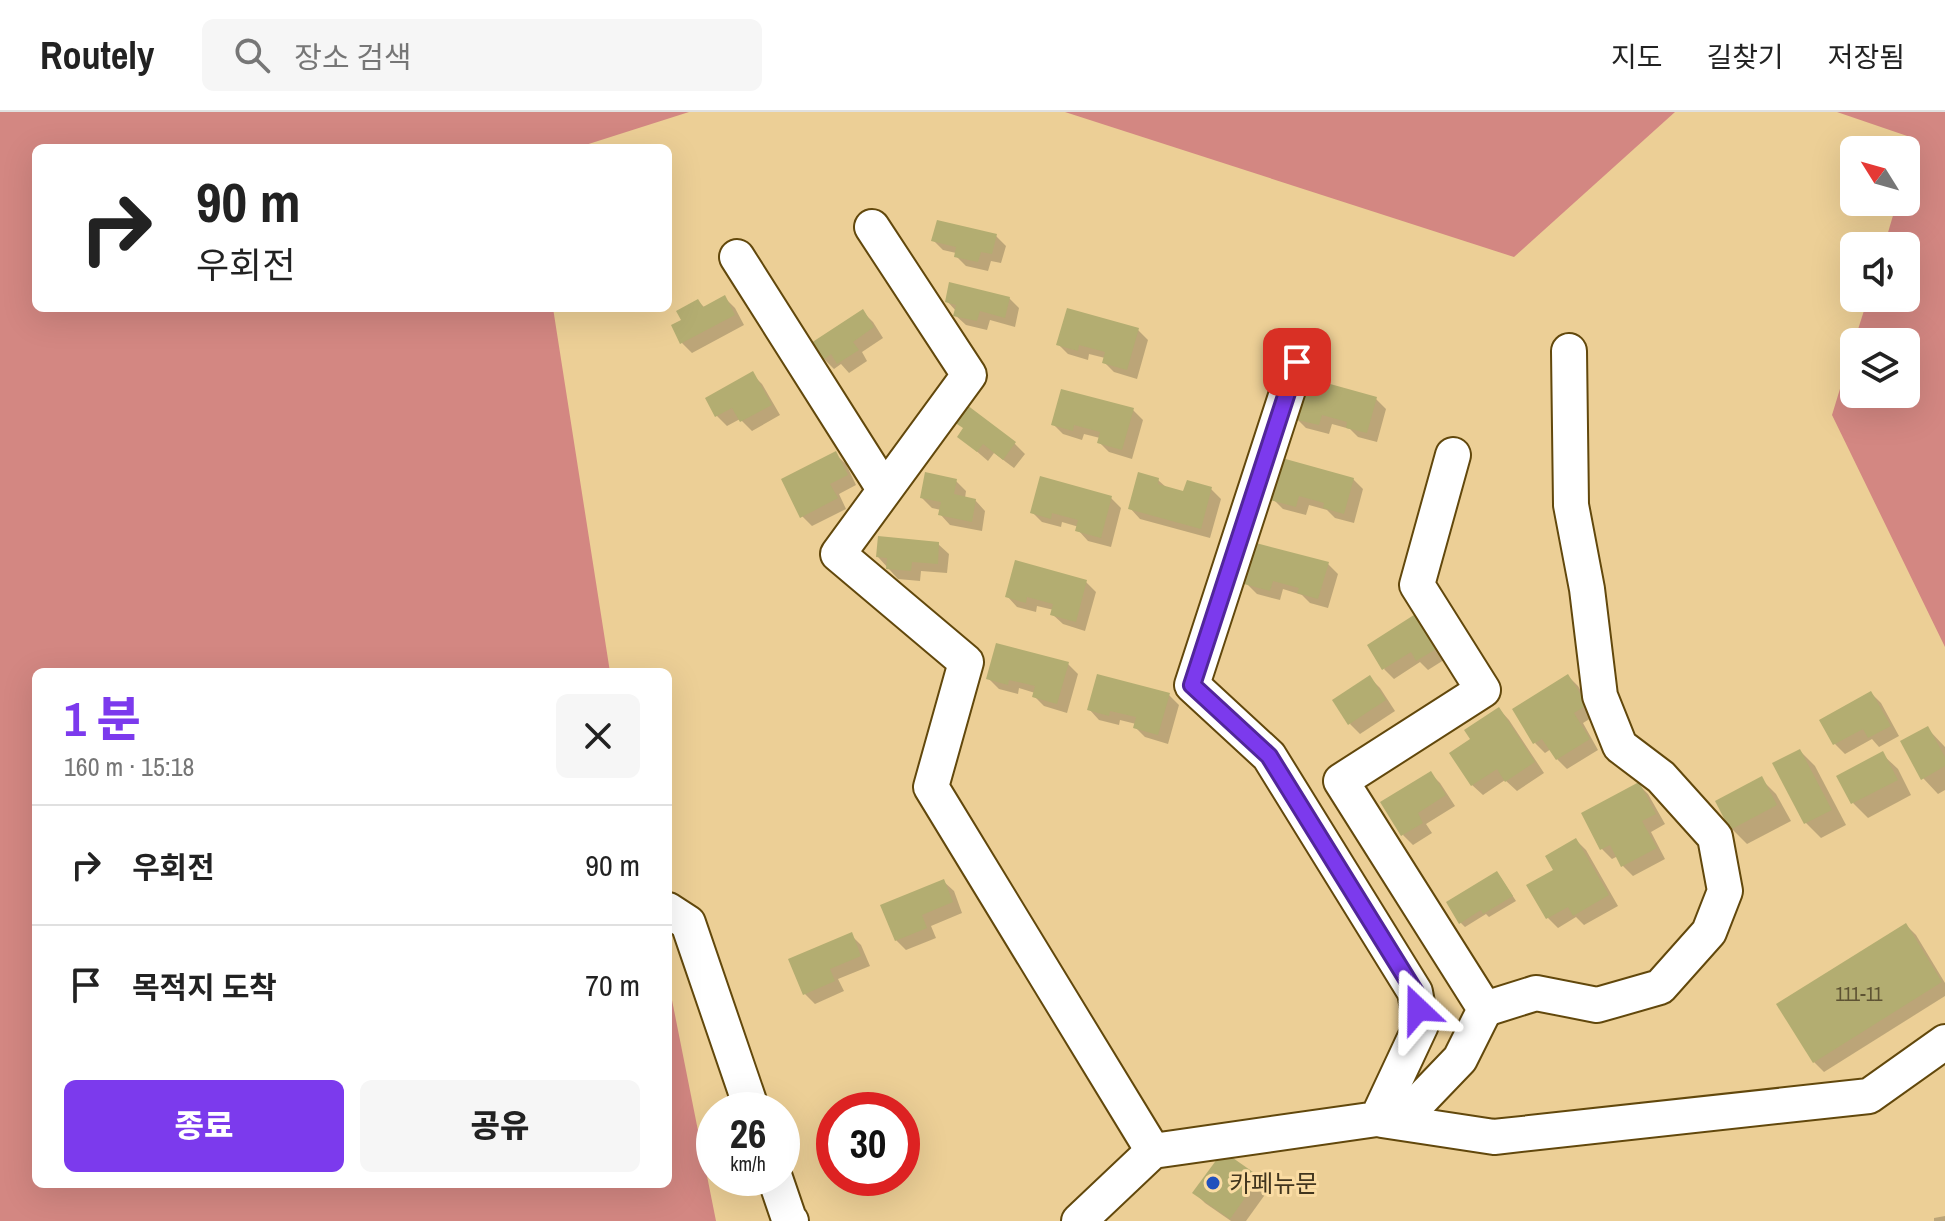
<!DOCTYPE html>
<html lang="ko">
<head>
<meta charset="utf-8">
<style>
	body { margin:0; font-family:"Archivo Narrow","Noto Sans KR",sans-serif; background:#f6f6f6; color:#222; height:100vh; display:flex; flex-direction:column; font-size:30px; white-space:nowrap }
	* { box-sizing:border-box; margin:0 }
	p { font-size:26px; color:#767676 }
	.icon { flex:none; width:44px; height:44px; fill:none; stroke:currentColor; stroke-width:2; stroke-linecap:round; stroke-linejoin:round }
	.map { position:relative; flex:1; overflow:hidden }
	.sheet { position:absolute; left:32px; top:556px; width:640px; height:520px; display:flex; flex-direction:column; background:#fff; border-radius:12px; box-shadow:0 8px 32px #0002 }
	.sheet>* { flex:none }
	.guide { position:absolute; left:32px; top:32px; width:640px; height:168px; border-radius:12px; box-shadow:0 8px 32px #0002; background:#fff; color:#222; overflow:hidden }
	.needle { width:52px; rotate:307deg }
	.buttons { position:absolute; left:1840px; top:24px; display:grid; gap:16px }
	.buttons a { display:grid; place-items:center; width:80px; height:80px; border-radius:12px; background:#fff; box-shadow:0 8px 32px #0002; font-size:40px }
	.speed { position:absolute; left:696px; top:980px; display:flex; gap:16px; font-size:40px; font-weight:700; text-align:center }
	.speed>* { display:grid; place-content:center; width:104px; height:104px; border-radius:50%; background:#fff; box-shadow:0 8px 32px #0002; line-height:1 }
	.speed small { font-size:20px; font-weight:400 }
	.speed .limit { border:12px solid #d22; background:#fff; color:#111 }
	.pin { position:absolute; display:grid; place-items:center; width:68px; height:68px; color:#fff; margin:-34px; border-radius:16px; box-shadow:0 4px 12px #0006 }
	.me { position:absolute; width:88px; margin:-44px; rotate:337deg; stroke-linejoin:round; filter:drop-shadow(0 0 6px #0008) }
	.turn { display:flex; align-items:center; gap:28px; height:168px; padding:0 32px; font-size:36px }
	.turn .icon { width:104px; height:104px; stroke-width:2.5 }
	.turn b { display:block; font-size:56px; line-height:68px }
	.round { display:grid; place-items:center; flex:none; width:84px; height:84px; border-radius:12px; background:#f6f6f6 }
	.headline { display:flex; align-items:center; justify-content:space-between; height:136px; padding:0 32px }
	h1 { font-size:48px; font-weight:800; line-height:60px; color:#7c3aed }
	.cta { display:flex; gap:16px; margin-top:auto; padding:16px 32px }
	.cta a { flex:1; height:92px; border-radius:12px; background:#7c3aed; color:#fff; font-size:32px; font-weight:800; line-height:92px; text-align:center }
	.cta a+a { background:#f6f6f6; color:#222 }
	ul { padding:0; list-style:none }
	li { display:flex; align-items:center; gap:24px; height:120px; padding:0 32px; border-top:2px solid #e0e0e0 }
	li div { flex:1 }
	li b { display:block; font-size:30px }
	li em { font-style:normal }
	header { display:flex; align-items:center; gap:48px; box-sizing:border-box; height:112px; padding:0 40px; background:#fff; border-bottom:2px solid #e0e0e0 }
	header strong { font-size:38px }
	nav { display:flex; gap:44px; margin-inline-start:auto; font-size:28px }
	.search { width:560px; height:72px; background:#f6f6f6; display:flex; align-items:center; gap:20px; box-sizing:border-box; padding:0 28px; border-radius:12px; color:#767676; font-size:30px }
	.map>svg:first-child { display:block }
	.forest { fill:#d38782 }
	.shadow { fill:#0003 }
	.building { fill:#b3ad71 }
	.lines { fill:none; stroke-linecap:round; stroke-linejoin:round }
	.minor-casing { stroke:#62480c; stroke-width:38 }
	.minor { stroke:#fff; stroke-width:34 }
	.route-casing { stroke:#51269a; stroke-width:20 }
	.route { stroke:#7c3aed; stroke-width:14 }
	.poi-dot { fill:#2050bd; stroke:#fadca3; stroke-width:3 }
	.labels { text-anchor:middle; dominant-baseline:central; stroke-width:6; stroke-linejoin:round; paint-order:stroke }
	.number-label { font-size:20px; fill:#5e5333 }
	.poi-label { font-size:24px; fill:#41351e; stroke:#fadca3; text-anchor:start }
</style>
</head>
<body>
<header>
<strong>Routely</strong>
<div class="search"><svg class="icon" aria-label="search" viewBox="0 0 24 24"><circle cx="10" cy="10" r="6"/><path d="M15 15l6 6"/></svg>장소 검색</div>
<nav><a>지도</a><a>길찾기</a><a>저장됨</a></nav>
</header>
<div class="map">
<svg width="1945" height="1109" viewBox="0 0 1945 1109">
	<rect width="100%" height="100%" fill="#eccf96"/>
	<g class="forest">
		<polygon points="0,0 689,0 576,36 36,36 36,196 553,196 610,560 36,560 36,1072 668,1072 668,868 716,1109 0,1109"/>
		<polygon points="1065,0 1675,0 1514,145"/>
		<polygon points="1837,0 1945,0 1945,535 1832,303 1854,231 1854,282 1906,282 1906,230 1854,230 1868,186 1906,186 1906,134 1884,134 1897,90 1906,90 1906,61 1916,27"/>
	</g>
	<g class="shadow">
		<polygon points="996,124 1006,134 1001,151 991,149 988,159 966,154 956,144 956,141 943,138 933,128"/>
		<polygon points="725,186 735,196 744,213 692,241 682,231 684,209 698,189 705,196"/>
		<polygon points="1009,186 1019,196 1015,215 990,208 987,218 966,213 955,203 956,199 947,189"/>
		<polygon points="863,200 873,210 883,226 862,240 867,249 849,261 841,252 834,257 824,247"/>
		<polygon points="1138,218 1148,228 1137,267 1114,260 1104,250 1105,246 1089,242 1088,248 1068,242 1058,232"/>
		<polygon points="752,262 762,272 780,303 752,319 740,307 727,314 717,304 707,287"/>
		<polygon points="1376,287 1386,297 1377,330 1358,325 1350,317 1332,312 1329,322 1306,316 1296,306"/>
		<polygon points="967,296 1015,332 1025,342 1014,356 994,341 988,349 960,325 965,317"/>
		<polygon points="1133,298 1143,308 1132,347 1109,340 1099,330 1100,326 1084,322 1082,328 1063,322 1053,312"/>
		<polygon points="835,342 846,352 856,373 839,382 846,397 812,414 802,404"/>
		<polygon points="1353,367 1363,377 1354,411 1335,406 1327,398 1309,393 1306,403 1283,397 1273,387"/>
		<polygon points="1158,368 1167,376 1185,382 1211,377 1221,387 1210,426 1140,407 1130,396"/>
		<polygon points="956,369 966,379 965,386 975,388 985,399 982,419 950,413 940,402 941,398 932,396 922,386"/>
		<polygon points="1111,386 1121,396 1111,435 1088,429 1078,418 1079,415 1062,410 1061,415 1042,410 1032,400"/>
		<polygon points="938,432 949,442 947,461 921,459 920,469 898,467 878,445"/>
		<polygon points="1328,452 1338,462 1328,496 1310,491 1302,483 1283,477 1280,488 1257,482 1246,471"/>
		<polygon points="1086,470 1096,480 1085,519 1063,512 1052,502 1054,498 1037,494 1036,500 1017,495 1007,484"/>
		<polygon points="1417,504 1447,546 1428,558 1420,550 1394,567 1384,557"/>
		<polygon points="1068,552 1078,562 1067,601 1044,594 1034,584 1035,581 1019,576 1018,582 999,577 989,567"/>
		<polygon points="1568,564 1578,574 1596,603 1583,611 1598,638 1567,657 1557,647 1551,637 1545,641 1535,631"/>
		<polygon points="1370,566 1380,576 1395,599 1360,622 1350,612"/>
		<polygon points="1871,581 1881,591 1899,624 1879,635 1872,627 1845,642 1835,632 1822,609"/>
		<polygon points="1169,583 1179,593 1168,632 1145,625 1135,615 1136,612 1120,608 1119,613 1099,608 1089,597"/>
		<polygon points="1499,597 1509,608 1544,661 1517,679 1505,668 1483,683 1472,673 1473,627"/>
		<polygon points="1928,617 1945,635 1945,678 1938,682 1923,666"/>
		<polygon points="1800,639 1815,654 1846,713 1821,726 1806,711 1775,652"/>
		<polygon points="1882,642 1898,657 1911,683 1868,706 1853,691"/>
		<polygon points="1430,661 1440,671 1455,694 1426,712 1432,721 1413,733 1403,723"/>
		<polygon points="1761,667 1776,682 1791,709 1747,732 1732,717"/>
		<polygon points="1638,672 1648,682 1665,712 1651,720 1665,747 1633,764 1623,754 1618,744 1612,747 1602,737 1583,702"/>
		<polygon points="1576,728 1586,738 1618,794 1584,813 1576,805 1558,816 1548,806 1556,758"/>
		<polygon points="1501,766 1516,789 1489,805 1486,802 1465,815 1460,810"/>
		<polygon points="943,769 954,779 962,801 931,814 936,826 906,838 896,828"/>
		<polygon points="1906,813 1916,823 1945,871 1945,884 1824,960 1814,950"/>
		<polygon points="851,823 861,833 870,854 838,867 844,879 815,892 804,881"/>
		<polygon points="1224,1041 1259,1067 1269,1077 1246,1109 1231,1109 1205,1091 1195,1081"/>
		<polygon points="1945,1104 1945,1109 1934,1109 1934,1106"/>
	</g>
	<g class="building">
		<polygon points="937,108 997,122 992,142 981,140 978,150 954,145 956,135 931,129"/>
		<polygon points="949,170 1010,185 1005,206 980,199 977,209 953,204 956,193 945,190"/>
		<polygon points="725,183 735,203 680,232 671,213 681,208 676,199 698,187 703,195"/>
		<polygon points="1067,196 1139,216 1127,258 1102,251 1105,240 1079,233 1078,239 1056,233"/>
		<polygon points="863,197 874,215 853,230 859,238 837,252 831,242 822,249 811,231"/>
		<polygon points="753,259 772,293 740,310 732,296 715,305 705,286"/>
		<polygon points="1305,265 1377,285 1367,321 1346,316 1347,310 1322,303 1319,313 1293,307"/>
		<polygon points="1061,277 1134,296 1122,338 1097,331 1100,320 1074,313 1073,319 1051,313"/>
		<polygon points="967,293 1016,330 1003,348 983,332 977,340 957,325 963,316 954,310"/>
		<polygon points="836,339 848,363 830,372 838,386 800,406 781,367"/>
		<polygon points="1282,346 1354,366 1344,402 1323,396 1324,391 1299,384 1296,395 1270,388"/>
		<polygon points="925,360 957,367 954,382 976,387 972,410 938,403 941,390 920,386"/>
		<polygon points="1138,360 1159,366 1158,372 1183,379 1187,368 1212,375 1201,417 1128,397"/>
		<polygon points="1040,364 1112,384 1101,426 1075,419 1078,408 1052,401 1051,407 1030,401"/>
		<polygon points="878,424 939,430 938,452 912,450 911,459 886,457 887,446 876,445"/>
		<polygon points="1256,431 1329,450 1318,487 1297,481 1299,476 1273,469 1270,479 1244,472"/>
		<polygon points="1015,448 1087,468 1076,510 1050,503 1053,492 1027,485 1026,491 1005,485"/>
		<polygon points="1417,501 1438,536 1416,549 1411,540 1382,558 1367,533"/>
		<polygon points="996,531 1069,550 1057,592 1032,585 1035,574 1009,568 1008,573 986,567"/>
		<polygon points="1097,562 1170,581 1158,623 1133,616 1136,605 1110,599 1109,604 1087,598"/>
		<polygon points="1568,562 1587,593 1574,601 1590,627 1556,648 1542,627 1533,632 1512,597"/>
		<polygon points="1370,563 1386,588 1348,613 1332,588"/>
		<polygon points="1871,579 1891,614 1868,626 1863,617 1833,633 1819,608"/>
		<polygon points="1499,595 1535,650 1505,670 1497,657 1471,674 1449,641 1470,627 1464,618"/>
		<polygon points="1928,614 1945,645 1945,654 1921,668 1900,629"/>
		<polygon points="1800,637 1832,698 1804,712 1772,651"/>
		<polygon points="1883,639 1898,668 1851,692 1836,664"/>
		<polygon points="1431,659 1446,683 1418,701 1423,711 1401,724 1380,690"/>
		<polygon points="1762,664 1777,693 1730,718 1715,689"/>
		<polygon points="1639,670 1656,702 1642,709 1657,736 1621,755 1610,733 1600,738 1581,701"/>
		<polygon points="1576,726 1609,783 1573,804 1568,795 1546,807 1526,773 1553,758 1545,744"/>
		<polygon points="1497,759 1513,784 1483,802 1481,798 1459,812 1446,790"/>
		<polygon points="944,767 953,790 922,803 927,816 895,829 880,793"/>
		<polygon points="1906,811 1942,870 1813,951 1776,892"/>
		<polygon points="852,820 861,844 830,857 835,869 803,883 788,847"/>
		<polygon points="1223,1039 1260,1065 1230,1107 1192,1081"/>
	</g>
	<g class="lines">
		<g class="minor-casing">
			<g id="minor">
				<polyline points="872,115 969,263 838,442 966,550 931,675 1153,1039"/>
				<polyline points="737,145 884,377"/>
				<polyline points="668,798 688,811 752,998"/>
				<polyline points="1485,897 1536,881 1597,893 1660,875 1709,820 1725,779 1715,725 1661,665 1620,634 1600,584 1587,477 1571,393 1569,239"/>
				<polyline points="1377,1007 1412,997 1460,947 1485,897 1341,669 1483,578 1417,473 1453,343"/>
				<polyline points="1382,1008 1494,1025 1869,984 1945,930"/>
				<polyline points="775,1066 789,1107 791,1109"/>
				<polyline points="1079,1109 1153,1039 1377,1007 1421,913 1415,880 1269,644 1192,573 1297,250"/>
			</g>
		</g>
		<use href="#minor" class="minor"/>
	</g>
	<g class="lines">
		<g class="route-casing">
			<polyline id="route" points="1297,250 1192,573 1269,644 1415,880 1418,897"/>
		</g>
		<use href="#route" class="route"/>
	</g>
	<circle class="poi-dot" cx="1213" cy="1071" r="8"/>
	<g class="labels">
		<g class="number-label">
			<text x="1859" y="881">111-11</text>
		</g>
		<g class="poi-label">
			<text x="1229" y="1071">카페뉴문</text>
		</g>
	</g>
</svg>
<div class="buttons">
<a><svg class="needle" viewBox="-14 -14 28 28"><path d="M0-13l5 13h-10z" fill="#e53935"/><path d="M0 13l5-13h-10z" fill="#767676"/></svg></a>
<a><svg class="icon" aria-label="sound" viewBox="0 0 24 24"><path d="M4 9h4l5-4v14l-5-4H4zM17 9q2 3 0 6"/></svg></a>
<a><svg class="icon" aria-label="layers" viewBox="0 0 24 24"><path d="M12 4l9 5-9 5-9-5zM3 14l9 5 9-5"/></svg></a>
</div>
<div class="speed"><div>26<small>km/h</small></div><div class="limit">30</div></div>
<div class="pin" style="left:1297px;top:250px;background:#d93025"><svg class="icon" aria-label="arrive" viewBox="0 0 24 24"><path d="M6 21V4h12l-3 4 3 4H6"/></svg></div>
<svg class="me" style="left:1418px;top:897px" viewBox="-20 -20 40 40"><path d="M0-17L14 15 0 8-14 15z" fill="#7c3aed" stroke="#fff" stroke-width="4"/></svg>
<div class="guide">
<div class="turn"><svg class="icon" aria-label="right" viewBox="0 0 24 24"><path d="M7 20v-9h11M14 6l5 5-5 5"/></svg><div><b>90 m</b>우회전</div></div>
</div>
<section class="sheet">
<div class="headline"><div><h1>1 분</h1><p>160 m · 15:18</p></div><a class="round"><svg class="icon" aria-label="close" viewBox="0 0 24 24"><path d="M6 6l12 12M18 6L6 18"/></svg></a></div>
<ul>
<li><svg class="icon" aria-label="right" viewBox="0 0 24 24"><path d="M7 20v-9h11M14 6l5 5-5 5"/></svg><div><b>우회전</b></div><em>90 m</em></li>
<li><svg class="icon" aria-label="arrive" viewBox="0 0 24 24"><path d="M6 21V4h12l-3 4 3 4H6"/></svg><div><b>목적지 도착</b></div><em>70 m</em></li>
</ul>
<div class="cta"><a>종료</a><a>공유</a></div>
</section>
</div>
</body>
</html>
